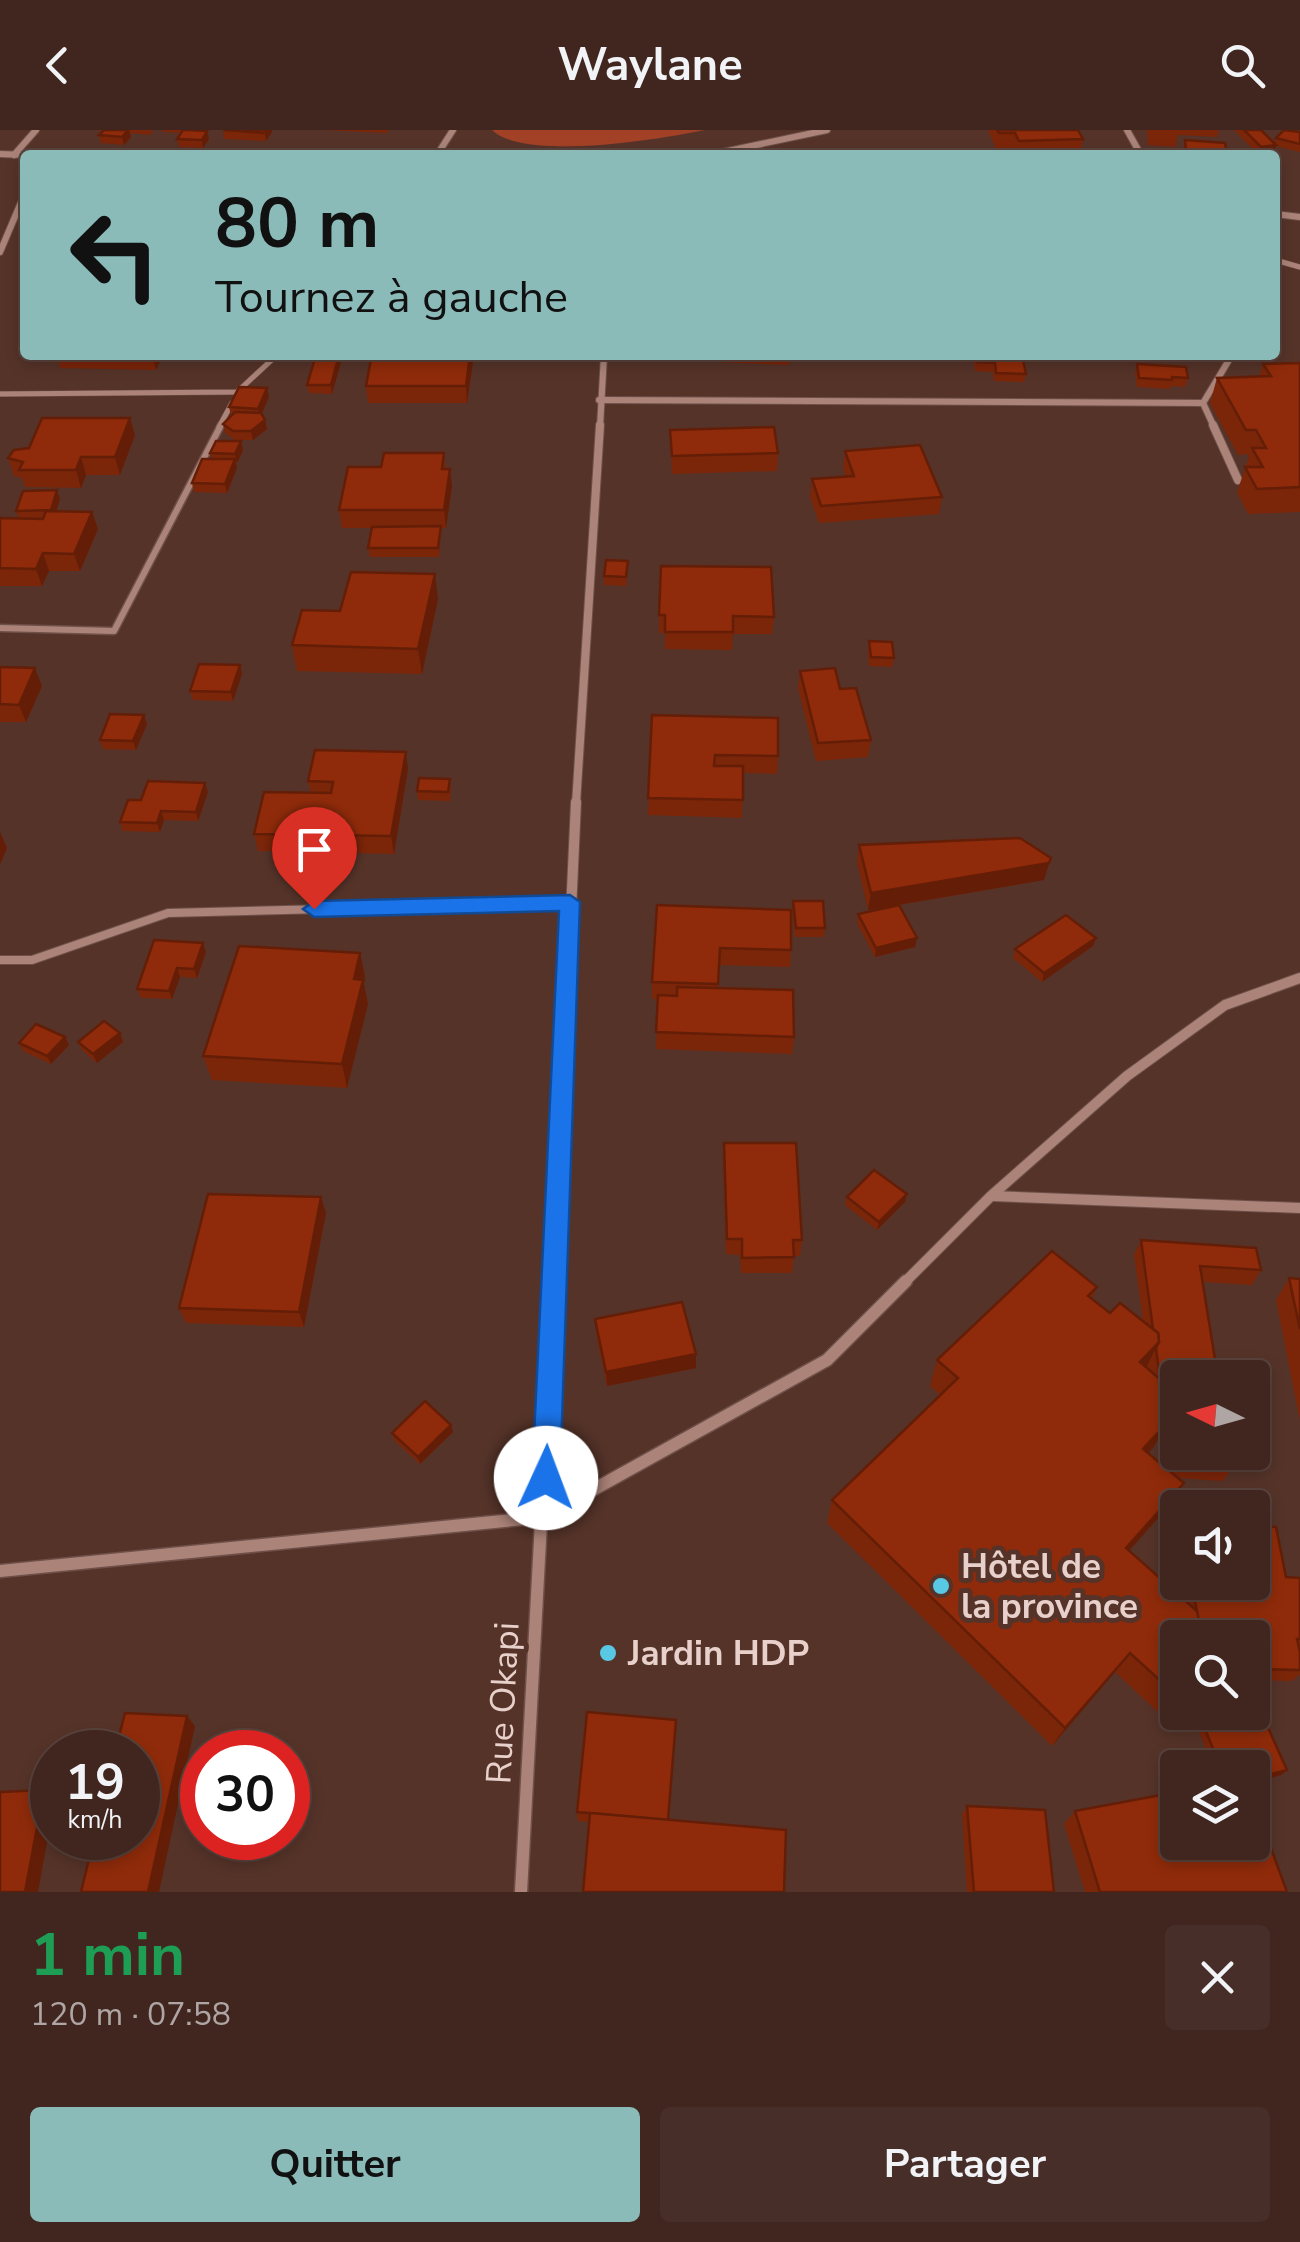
<!DOCTYPE html>
<html lang="fr">
<head>
<meta charset="utf-8">
<style>
	body { margin:0; font-family:"Nunito Sans",sans-serif; background:#472e28; color:#f1f3f6; height:100vh; display:flex; flex-direction:column; font-size:38px; white-space:nowrap }
	* { box-sizing:border-box; margin:0 }
	p { font-size:32px; color:#aea5a4 }
	.icon { flex:none; width:55px; height:55px; fill:none; stroke:currentColor; stroke-width:2; stroke-linecap:round; stroke-linejoin:round }
	.map { position:relative; height:1762px; overflow:hidden }
	.sheet { display:flex; flex-direction:column; background:#40261f; flex:1 }
	.sheet>* { flex:none }
	.banner { position:absolute; left:20px; top:20px; width:1260px; height:210px; border-radius:10px; box-shadow:0 5px 15px #0003,0 0 0 2px #59433d; background:#8bbbb9; color:#111; overflow:hidden }
	.needle { width:65px; rotate:275deg }
	.buttons { position:absolute; left:1160px; top:1230px; display:grid; gap:20px }
	.buttons a { display:grid; place-items:center; width:110px; height:110px; border-radius:10px; background:#40261f; box-shadow:0 5px 15px #0003,0 0 0 2px #59433d; font-size:50px }
	.speed { position:absolute; left:30px; top:1600px; display:flex; gap:20px; font-size:50px; font-weight:700; text-align:center }
	.speed>* { display:grid; place-content:center; width:130px; height:130px; border-radius:50%; background:#40261f; box-shadow:0 5px 15px #0003,0 0 0 2px #59433d; line-height:1 }
	.speed small { font-size:25px; font-weight:400 }
	.speed .limit { border:15px solid #d22; background:#fff; color:#111 }
	.pin { position:absolute; display:grid; place-items:center; width:85px; height:85px; color:#fff; margin:-102px -42px; border-radius:50% 50% 50% 0; rotate:-45deg; box-shadow:0 0 10px #0007 }
	.pin .icon { rotate:45deg }
	.me { position:absolute; width:110px; margin:-55px; rotate:2deg; stroke-linejoin:round; filter:drop-shadow(0 0 8px #0008) }
	.turn { display:flex; align-items:center; gap:35px; height:210px; padding:0 30px; font-size:45px }
	.turn .icon { width:130px; height:130px; stroke-width:2.5 }
	.turn b { display:block; font-size:70px; line-height:85px }
	.round { display:grid; place-items:center; flex:none; width:105px; height:105px; border-radius:10px; background:#472e28 }
	.head { display:flex; align-items:center; justify-content:space-between; height:170px; padding:0 30px }
	h1 { font-size:60px; font-weight:700; line-height:75px; color:#1e9e55 }
	.button { display:flex; gap:20px; margin-top:auto; padding:20px 30px }
	.button a { flex:1; height:115px; border-radius:10px; background:#8bbbb9; color:#111; font-size:40px; font-weight:700; line-height:115px; text-align:center }
	.button a+a { background:#472e28; color:#f1f3f6 }
	header { display:flex; justify-content:space-between; align-items:center; height:130px; padding:0 30px; background:#40261f; font-size:45px; font-weight:700 }
	.map>svg:first-child { display:block }
	.green { fill:#a24126 }
	.lines { fill:none; stroke-linecap:round; stroke-linejoin:round }
	.service-far2-casing { stroke:#6e5049; stroke-width:6 }
	.service-far1-casing { stroke:#6e5049; stroke-width:9 }
	.service-casing { stroke:#6e5049; stroke-width:10 }
	.minor-far3-casing { stroke:#6e5049; stroke-width:8 }
	.minor-far2-casing { stroke:#6e5049; stroke-width:10 }
	.minor-far1-casing { stroke:#6e5049; stroke-width:12 }
	.minor-casing { stroke:#6e5049; stroke-width:15 }
	.service-far2 { stroke:#ab8378; stroke-width:5 }
	.service-far1 { stroke:#ab8378; stroke-width:6 }
	.service { stroke:#ab8378; stroke-width:8 }
	.minor-far3 { stroke:#ab8378; stroke-width:6 }
	.minor-far2 { stroke:#ab8378; stroke-width:8 }
	.minor-far1 { stroke:#ab8378; stroke-width:10 }
	.minor { stroke:#ab8378; stroke-width:12 }
	.wall { fill:#7b2509; fill-rule:evenodd }
	.shaded-wall { fill:#641e07 }
	.building { fill:#8f2b0a; stroke:#641e07; stroke-width:2.5 }
	.route { fill:#1a73e8; stroke:#114b97; stroke-width:2.5 }
	.poi-dot { fill:#58c8e4; stroke:#553329; stroke-width:4 }
	.labels { text-anchor:middle; dominant-baseline:central; stroke-width:10; stroke-linejoin:round; paint-order:stroke }
	.near-poi-label { font-size:35px; font-weight:bold; fill:#e8d1cb; stroke:#553329; text-anchor:start }
	.near-street-label { font-size:35px; fill:#e8d1cb; stroke:#553329 }
</style>
</head>
<body>
<header><svg class="icon" aria-label="back" viewBox="0 0 24 24"><path d="M15 5l-7 7 7 7"/></svg>Waylane<svg class="icon" aria-label="search" viewBox="0 0 24 24"><circle cx="10" cy="10" r="6"/><path d="M15 15l6 6"/></svg></header>
<div class="map">
<svg width="1300" height="1762" viewBox="0 0 1300 1762">
	<rect width="100%" height="100%" fill="#553329"/>
	<path class="green" d="M 492,0 L 705,0 C 661,9 524,32 492,0 Z"/>
	<g class="lines">
		<g class="service-far2-casing">
			<g id="service-far2">
				<polyline points="1275,130 1300,137"/>
				<polyline points="0,264 237,262 277,225"/>
				<polyline points="219,297 232,273"/>
			</g>
		</g>
		<g class="service-far1-casing">
			<polyline id="service-far1" points="0,498 114,501 221,295"/>
		</g>
		<g class="service-casing">
			<polyline id="service" points="0,830 32,830 168,783 570,773"/>
		</g>
		<g class="minor-far3-casing">
			<g id="minor-far3">
				<polyline points="1127,0 1141,25"/>
				<polyline points="0,24 25,25"/>
				<polyline points="14,25 36,0"/>
				<polyline points="437,25 453,0"/>
				<polyline points="709,25 827,0"/>
				<polyline points="1275,84 1300,87"/>
				<polyline points="0,122 25,63"/>
				<polyline points="599,270 1203,273"/>
				<polyline points="600,297 604,225"/>
				<polyline points="1214,297 1203,273 1232,225"/>
			</g>
		</g>
		<g class="minor-far2-casing">
			<g id="minor-far2">
				<polyline points="1213,295 1238,350"/>
				<polyline points="576,674 600,295"/>
			</g>
		</g>
		<g class="minor-far1-casing">
			<g id="minor-far1">
				<polyline points="992,1066 1300,1078"/>
				<polyline points="554,1154 576,672"/>
				<polyline points="903,1154 991,1066 1127,946 1225,875 1300,848"/>
			</g>
		</g>
		<g class="minor-casing">
			<g id="minor">
				<polyline points="0,1441 544,1387 827,1230 906,1151"/>
				<polyline points="521,1762 554,1151"/>
			</g>
		</g>
		<use href="#service-far2" class="service-far2"/>
		<use href="#service-far1" class="service-far1"/>
		<use href="#service" class="service"/>
		<use href="#minor-far3" class="minor-far3"/>
		<use href="#minor-far2" class="minor-far2"/>
		<use href="#minor-far1" class="minor-far1"/>
		<use href="#minor" class="minor"/>
	</g>
	<g class="wall">
		<polygon points="94,0 153,0 150,5 130,3 131,7 124,15 101,13 99,5 103,1"/>
		<polygon points="162,0 209,0 207,2 209,9 203,18 179,17 177,9 181,3 163,2"/>
		<polygon points="223,0 272,0 272,2 266,11 224,9"/>
		<polygon points="323,0 389,0 387,3"/>
		<polygon points="988,0 1078,0 1083,9 1080,25 1015,25 1012,18 996,19"/>
		<polygon points="1147,0 1219,0 1217,7 1178,5 1175,17 1148,15"/>
		<polygon points="1234,0 1261,0 1274,13 1276,8 1300,2 1300,22 1276,16 1274,23 1259,25"/>
		<polygon points="1185,10 1226,25 1183,25"/>
		<polygon points="57,225 163,225 156,240 60,238"/>
		<polygon points="316,225 343,225 332,264 309,263 307,255"/>
		<polygon points="474,225 467,273 368,273 366,256 400,229"/>
		<polygon points="717,225 790,225 789,235 717,232"/>
		<polygon points="973,225 1022,225 1026,244 1024,252 994,251 993,242 975,241"/>
		<polygon points="1300,233 1300,382 1248,384 1237,362 1249,327 1248,324 1238,325 1210,273 1217,248 1259,247 1263,234"/>
		<polygon points="1137,234 1188,248 1185,257 1170,256 1170,259 1137,257 1135,243"/>
		<polygon points="269,267 261,283 265,290 267,299 253,310 235,310 225,303 223,294 231,286 229,277"/>
		<polygon points="670,300 778,323 777,341 672,344"/>
		<polygon points="135,305 120,345 86,345 81,358 25,357 22,348 14,346 8,328"/>
		<polygon points="241,311 243,320 237,333 236,333 237,338 227,363 194,362 192,353 212,329 210,323"/>
		<polygon points="845,321 942,367 939,384 819,393 810,367 812,349 846,347 843,338"/>
		<polygon points="444,323 446,339 450,339 452,356 446,398 441,398 439,427 370,427 368,418 371,398 342,398 339,380 381,337"/>
		<polygon points="60,369 56,381 92,382 98,399 80,441 49,441 42,456 0,456 0,388 19,389 16,381"/>
		<polygon points="628,440 626,456 604,455 604,446"/>
		<polygon points="438,469 422,544 297,541 292,515 340,481"/>
		<polygon points="659,485 774,487 772,504 733,504 732,520 665,519 665,503 659,503"/>
		<polygon points="869,511 894,528 892,537 869,536 868,520"/>
		<polygon points="240,535 242,544 233,571 193,570 190,561"/>
		<polygon points="0,537 42,556 26,592 0,592"/>
		<polygon points="800,541 871,610 868,627 816,631 798,558"/>
		<polygon points="144,585 147,594 136,620 103,619 100,610"/>
		<polygon points="652,585 778,626 777,644 743,643 742,688 648,685"/>
		<polygon points="408,639 394,724 258,721 254,704 311,663 308,651"/>
		<polygon points="450,649 451,658 450,671 418,670 417,661"/>
		<polygon points="205,653 208,662 198,691 164,690 160,702 123,701 120,692 141,670"/>
		<polygon points="859,715 1044,750 899,775 915,817 875,827 857,793 858,784 888,777 868,780 857,732"/>
		<polygon points="793,771 825,798 824,807 795,807 792,780"/>
		<polygon points="657,775 791,820 790,837 719,835 718,858 794,907 792,924 656,919 658,869 652,869 652,852"/>
		<polygon points="1096,808 1093,816 1042,852 1013,828 1015,819"/>
		<polygon points="203,813 206,822 197,848 180,847 172,869 141,868 137,859"/>
		<polygon points="360,823 365,847 364,854 368,874 347,958 212,950 203,926"/>
		<polygon points="120,903 123,912 97,933 82,920 78,912"/>
		<polygon points="65,907 69,915 51,934 23,921 19,913"/>
		<polygon points="724,1013 802,1110 800,1126 794,1126 792,1143 741,1143 740,1125 726,1124 723,1029"/>
		<polygon points="907,1064 905,1072 877,1100 845,1075 847,1067"/>
		<polygon points="326,1083 304,1197 186,1193 179,1178"/>
		<path d="M 1141,1110 L 1261,1140 L 1252,1155 L 1203,1152 L 1232,1338 L 1223,1351 L 1177,1348 L 1168,1377 L 1129,1420 L 1182,1468 L 1180,1452 L 1252,1452 L 1286,1447 L 1300,1448 L 1300,1544 L 1292,1551 L 1252,1550 L 1252,1508 L 1178,1508 L 1178,1564 L 1160,1584 L 1115,1542 L 1052,1616 L 827,1393 L 832,1370 L 940,1265 L 930,1256 L 937,1230 L 1097,1157 L 1092,1169 L 1110,1183 L 1143,1191 L 1134,1125 ZM 1158,1310 L 1161,1334 L 1148,1323 Z"/>
		<polygon points="1289,1148 1300,1149 1300,1291 1276,1170"/>
		<polygon points="595,1189 696,1238 607,1256 596,1204"/>
		<polygon points="453,1302 420,1334 394,1310 392,1303"/>
		<polygon points="1178,1397 1178,1439 1172,1406"/>
		<polygon points="1191,1582 1252,1582 1287,1640 1281,1645 1252,1653 1252,1638 1214,1638"/>
		<polygon points="967,1676 1054,1762 967,1762 962,1685"/>
		<polygon points="1075,1681 1170,1694 1287,1762 1085,1762 1064,1694"/>
		<polygon points="577,1682 669,1690 589,1692 578,1691"/>
	</g>
	<g class="shaded-wall">
		<polygon points="128,0 129,0 131,7 124,15 122,7"/>
		<polygon points="204,0 209,0 207,2 209,9 203,18 202,10 205,4"/>
		<polygon points="267,0 272,0 272,2 266,11 265,3"/>
		<polygon points="1276,15 1274,23 1259,25 1261,17"/>
		<polygon points="152,225 163,225 156,240"/>
		<polygon points="339,225 343,225 332,264 331,255"/>
		<polygon points="470,225 474,225 467,273 466,256"/>
		<polygon points="267,258 269,267 260,288 258,279"/>
		<polygon points="130,288 135,305 120,345 115,327"/>
		<polygon points="265,290 267,299 253,310 251,301"/>
		<polygon points="241,311 243,320 237,333 235,324"/>
		<polygon points="81,327 86,345 81,358 76,340"/>
		<polygon points="235,329 237,338 227,363 225,354"/>
		<polygon points="450,339 452,356 446,398 444,380"/>
		<polygon points="57,360 60,369 54,389 51,380"/>
		<polygon points="92,382 98,399 80,441 74,424"/>
		<polygon points="43,423 49,441 42,456 36,439"/>
		<polygon points="435,444 438,469 422,544 418,519"/>
		<polygon points="240,535 242,544 233,571 231,562"/>
		<polygon points="35,538 42,556 26,592 19,575"/>
		<polygon points="144,585 147,594 136,620 133,611"/>
		<polygon points="406,622 408,639 394,724 391,706"/>
		<polygon points="205,653 208,662 198,691 196,682"/>
		<polygon points="161,681 164,690 160,702 157,693"/>
		<polygon points="0,702 7,718 0,735"/>
		<polygon points="1051,728 1044,750 868,780 871,763"/>
		<polygon points="917,808 915,817 875,827 876,818"/>
		<polygon points="1096,808 1093,816 1042,852 1044,843"/>
		<polygon points="203,813 206,822 197,848 194,839"/>
		<polygon points="360,823 365,847 364,854 368,874 347,958 342,934 354,849"/>
		<polygon points="177,838 180,847 172,869 169,861"/>
		<polygon points="120,903 123,912 97,933 93,924"/>
		<polygon points="65,907 69,915 51,934 47,926"/>
		<polygon points="907,1064 905,1072 877,1100 879,1092"/>
		<polygon points="321,1067 326,1083 304,1197 299,1182"/>
		<polygon points="1159,1212 1146,1238 1140,1232"/>
		<polygon points="696,1224 696,1238 607,1256 606,1242"/>
		<polygon points="1167,1293 1153,1318 1129,1343 1143,1319"/>
		<polygon points="451,1295 453,1302 420,1334 418,1327"/>
		<polygon points="1184,1353 1168,1377 1112,1440 1126,1418"/>
		<polygon points="1130,1523 1115,1542 1052,1616 1065,1598"/>
		<polygon points="187,1586 195,1596 159,1762 148,1762"/>
		<polygon points="1287,1640 1281,1645 1252,1653 1252,1649"/>
		<polygon points="44,1660 52,1667 52,1684 38,1762 25,1762"/>
	</g>
	<g class="building">
		<polygon points="104,0 128,0 122,7 99,5"/>
		<polygon points="183,0 187,0 207,1 202,10 177,9"/>
		<polygon points="223,0 267,0 265,3"/>
		<polygon points="997,0 1078,0 1083,9 1019,11 1015,3 999,3"/>
		<polygon points="1244,0 1261,0 1276,15 1261,17"/>
		<polygon points="1284,0 1300,2 1300,14 1276,8"/>
		<polygon points="1185,10 1225,13 1227,24 1186,21"/>
		<polygon points="316,225 339,225 331,255 307,255"/>
		<polygon points="401,225 470,225 466,256 366,256 371,229 400,229"/>
		<polygon points="976,225 1022,225 1026,244 996,243 995,233 977,232"/>
		<polygon points="1300,233 1300,357 1257,359 1245,337 1263,337 1252,318 1266,318 1256,300 1246,300 1217,248 1271,246 1263,234"/>
		<polygon points="1137,234 1186,237 1188,248 1172,247 1172,250 1139,248"/>
		<polygon points="239,257 267,258 258,279 229,277"/>
		<polygon points="235,282 261,283 265,290 251,301 233,301 223,294"/>
		<polygon points="42,288 130,288 115,327 81,327 76,340 19,340 23,332 8,328 14,320 29,318"/>
		<polygon points="774,297 778,323 672,326 670,300"/>
		<polygon points="216,311 241,311 235,324 210,323"/>
		<polygon points="920,315 942,367 821,376 812,349 854,346 845,321"/>
		<polygon points="384,323 444,323 442,339 450,339 444,380 339,380 348,337 381,337"/>
		<polygon points="202,329 235,329 225,354 192,353"/>
		<polygon points="57,360 51,380 16,381 23,361"/>
		<polygon points="46,381 92,382 74,424 43,423 36,439 0,438 0,388 43,389"/>
		<polygon points="441,396 438,418 368,418 372,397"/>
		<polygon points="606,430 628,431 626,447 604,446"/>
		<polygon points="661,436 771,437 774,487 733,486 733,502 665,502 665,485 659,485"/>
		<polygon points="351,442 435,444 418,519 292,515 302,480 340,481"/>
		<polygon points="869,511 892,512 894,528 871,527"/>
		<polygon points="199,534 240,535 231,562 190,561"/>
		<polygon points="0,537 35,538 19,575 0,574"/>
		<polygon points="835,538 840,559 856,558 871,610 818,613 800,541"/>
		<polygon points="110,584 144,585 133,611 100,610"/>
		<polygon points="652,585 778,588 778,626 715,625 714,636 743,636 743,670 648,668"/>
		<polygon points="315,620 406,622 391,706 254,704 264,662 331,663 333,652 308,651"/>
		<polygon points="419,648 450,649 448,662 417,661"/>
		<polygon points="148,651 205,653 196,682 161,681 157,693 120,692 128,670 141,670"/>
		<polygon points="1020,708 1051,728 1049,733 871,763 859,715"/>
		<polygon points="793,771 823,771 825,798 796,798"/>
		<polygon points="657,775 791,780 791,820 720,818 718,854 652,852"/>
		<polygon points="899,775 917,808 876,818 858,784"/>
		<polygon points="1066,785 1096,808 1044,843 1015,819"/>
		<polygon points="154,810 203,813 194,839 177,838 169,861 137,859"/>
		<polygon points="239,816 360,823 354,849 363,850 342,934 203,926"/>
		<polygon points="677,857 793,860 794,907 656,902 658,865 677,866"/>
		<polygon points="104,891 120,903 93,924 78,912"/>
		<polygon points="36,894 65,907 47,926 19,913"/>
		<polygon points="724,1013 796,1013 802,1110 793,1110 794,1127 742,1128 742,1109 727,1109"/>
		<polygon points="874,1040 907,1064 879,1092 847,1067"/>
		<polygon points="208,1064 321,1067 299,1182 179,1178"/>
		<polygon points="1141,1110 1256,1118 1261,1140 1200,1136 1218,1248 1178,1248 1178,1322 1230,1322 1232,1338 1171,1334 1162,1251 1160,1249 1156,1218 1159,1212 1158,1203 1153,1199"/>
		<polygon points="1052,1121 1097,1157 1088,1166 1110,1183 1120,1173 1158,1203 1159,1212 1140,1232 1162,1251 1167,1293 1143,1319 1184,1353 1126,1418 1198,1482 1203,1508 1178,1508 1176,1565 1130,1523 1065,1598 832,1370 958,1248 937,1230"/>
		<polygon points="1289,1148 1300,1149 1300,1199"/>
		<polygon points="682,1172 696,1224 606,1242 595,1189"/>
		<polygon points="425,1271 451,1295 418,1327 392,1303"/>
		<polygon points="1252,1396 1276,1397 1286,1447 1300,1448 1300,1509 1297,1509 1300,1522 1300,1540 1252,1539 1252,1508 1213,1508 1212,1505 1202,1505 1191,1452 1252,1452"/>
		<polygon points="1252,1562 1287,1640 1252,1649 1252,1638 1221,1638 1198,1582 1252,1582"/>
		<polygon points="587,1582 676,1590 668,1690 577,1682"/>
		<polygon points="125,1583 187,1586 148,1762 81,1762 94,1708 138,1708 138,1622 115,1622"/>
		<polygon points="44,1660 25,1762 0,1762 0,1662"/>
		<polygon points="1161,1665 1170,1694 1178,1693 1178,1712 1252,1712 1252,1679 1256,1678 1287,1762 1100,1762 1075,1681"/>
		<polygon points="967,1676 1045,1680 1054,1762 974,1762"/>
		<polygon points="590,1683 786,1700 784,1762 583,1762"/>
	</g>
	<polygon class="route" points="570,765 580,772 560,1348 556,1358 546,1362 536,1358 532,1348 559,781 314,787 303,779 314,771"/>
	<g class="poi-dot">
		<circle cx="941" cy="1456" r="10"/>
		<circle cx="608" cy="1523" r="10"/>
	</g>
	<g class="labels">
		<g class="near-poi-label">
			<text x="961" y="1436">Hôtel de<tspan x="961" dy="40">la province</tspan></text>
			<text x="628" y="1523">Jardin HDP</text>
		</g>
		<g class="near-street-label">
			<text transform="translate(503 1573) rotate(-87)">Rue Okapi</text>
		</g>
	</g>
</svg>
<div class="buttons">
<a><svg class="needle" viewBox="-14 -14 28 28"><path d="M0-13l5 13h-10z" fill="#e53935"/><path d="M0 13l5-13h-10z" fill="#aea5a4"/></svg></a>
<a><svg class="icon" aria-label="sound" viewBox="0 0 24 24"><path d="M4 9h4l5-4v14l-5-4H4zM17 9q2 3 0 6"/></svg></a>
<a><svg class="icon" aria-label="search" viewBox="0 0 24 24"><circle cx="10" cy="10" r="6"/><path d="M15 15l6 6"/></svg></a>
<a><svg class="icon" aria-label="layers" viewBox="0 0 24 24"><path d="M12 4l9 5-9 5-9-5zM3 14l9 5 9-5"/></svg></a>
</div>
<div class="speed"><div>19<small>km/h</small></div><div class="limit">30</div></div>
<div class="pin" style="left:314px;top:779px;background:#d93025"><svg class="icon" aria-label="arrive" viewBox="0 0 24 24"><path d="M6 21V4h12l-3 4 3 4H6"/></svg></div>
<svg class="me" style="left:546px;top:1348px" viewBox="-20 -20 40 40"><circle r="19" fill="#fff"/><path d="M0-13L10 11 0 6-10 11z" fill="#1a73e8"/></svg>
<div class="banner">
<div class="turn"><svg class="icon" aria-label="left" viewBox="0 0 24 24"><path d="M17 20v-9H6M10 6l-5 5 5 5"/></svg><div><b>80 m</b>Tournez à gauche</div></div>
</div>
</div>
<section class="sheet">
<div class="head"><div><h1>1 min</h1><p>120 m · 07:58</p></div><a class="round"><svg class="icon" aria-label="close" viewBox="0 0 24 24"><path d="M6 6l12 12M18 6L6 18"/></svg></a></div>
<div class="button"><a>Quitter</a><a>Partager</a></div>
</section>
</body>
</html>
